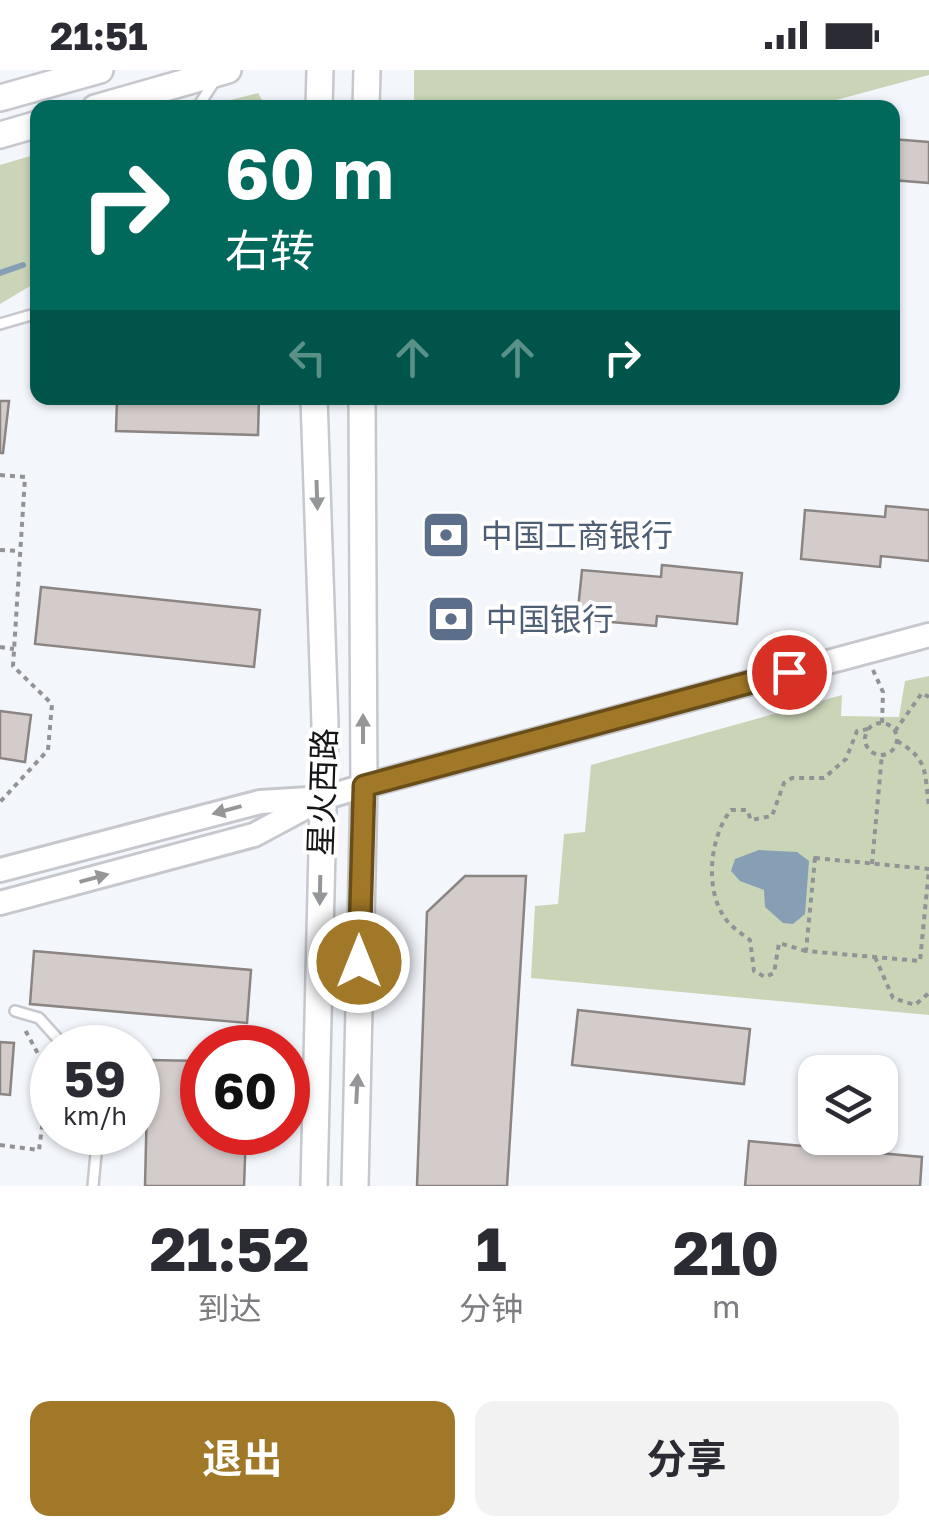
<!DOCTYPE html>
<html lang="zh">
<head>
<meta charset="utf-8">
<style>
	body { margin:0; font-family:"Golos Text","Noto Sans SC",sans-serif; background:#f2f2f3; color:#2b2b33; height:100vh; display:flex; flex-direction:column; font-size:38px; white-space:nowrap }
	* { box-sizing:border-box; margin:0 }
	p { font-size:32px; color:#7c7c81 }
	.icon { flex:none; width:55px; height:55px; fill:none; stroke:currentColor; stroke-width:2; stroke-linecap:round; stroke-linejoin:round }
	.map { position:relative; height:1116px; overflow:hidden }
	.panel { display:flex; flex-direction:column; background:#fff; flex:1 }
	.panel>* { flex:none }
	.guide { position:absolute; left:30px; top:30px; width:870px; height:305px; border-radius:20px; box-shadow:0 2px 8px #0004; background:#00695c; color:#fff; overflow:hidden }
	.tools { position:absolute; left:798px; top:985px; display:grid; gap:20px }
	.tools a { display:grid; place-items:center; width:100px; height:100px; border-radius:20px; background:#fff; box-shadow:0 2px 8px #0004; font-size:50px }
	.speed { position:absolute; left:30px; top:955px; display:flex; gap:20px; font-size:50px; font-weight:700; text-align:center }
	.speed>* { display:grid; place-content:center; width:130px; height:130px; border-radius:50%; background:#fff; box-shadow:0 2px 8px #0004; line-height:1 }
	.speed small { font-size:25px; font-weight:400 }
	.speed .limit { border:15px solid #d22; background:#fff; color:#111 }
	.pin { position:absolute; display:grid; place-items:center; width:85px; height:85px; color:#fff; margin:-42px; border:5px solid #fff; border-radius:50%; box-shadow:0 2px 10px #0007 }
	.me { position:absolute; width:110px; margin:-55px; rotate:0deg; stroke-linejoin:round; filter:drop-shadow(0 0 8px #0008) }
	.turn { display:flex; align-items:center; gap:35px; height:210px; padding:0 30px; font-size:45px }
	.turn .icon { width:130px; height:130px; stroke-width:2.5 }
	.turn b { display:block; font-size:70px; line-height:85px }
	.lanes { display:flex; align-items:center; height:95px; padding:0 30px; background:#0003; justify-content:center; gap:50px; direction:ltr }
	.lanes .off { opacity:.35 }
	.eta { display:flex; justify-content:space-evenly; align-items:center; height:170px; text-align:center }
	.eta b { font-size:60px; font-weight:700; line-height:70px }
	.button { display:flex; gap:20px; margin-top:auto; padding:20px 30px }
	.button a { flex:1; height:115px; border-radius:20px; background:#a17827; color:#fff; font-size:40px; font-weight:700; line-height:115px; text-align:center }
	.button a+a { background:#f2f2f3; color:#2b2b33 }
	.status { display:flex; justify-content:space-between; align-items:center; height:70px; padding:0 50px; background:#fff; direction:ltr }
	.status svg { height:28px; fill:currentColor }
	.map>svg:first-child { display:block }
	.green { fill:#cad5b7 }
	.water { fill:#869fb5 }
	.lines { fill:none; stroke-linecap:round; stroke-linejoin:round }
	.stream { stroke:#869fb5; stroke-width:6 }
	.building { fill:#d3cccb; stroke:#8a8482; stroke-width:2.5 }
	.lane-casing { stroke:#c6c8ce; stroke-width:14 }
	.secondary-casing { stroke:#c6c8ce; stroke-width:28 }
	.primary-casing { stroke:#c6c8ce; stroke-width:30 }
	.path { stroke:#919397; stroke-width:4; stroke-dasharray:5 5; stroke-linecap:butt }
	.lane { stroke:#fff; stroke-width:9 }
	.secondary { stroke:#fff; stroke-width:22 }
	.primary { stroke:#fff; stroke-width:25 }
	.oneway { fill:#959697 }
	.route-casing { stroke:#694e19; stroke-width:25 }
	.route { stroke:#a17827; stroke-width:18 }
	.labels { text-anchor:middle; dominant-baseline:central; stroke-width:8; stroke-linejoin:round; paint-order:stroke }
	.service-label { font-size:32px; fill:#4e5e75; stroke:#fff; text-anchor:start }
	.street-label { font-size:32px; fill:#141517; stroke:#fff }
</style>
</head>
<body>
<div class="status"><b>21:51</b><svg viewBox="0 0 49 12"><path d="M0 12V9h3v3zM5 12V6h3v6zM10 12V3h3v9zM15 12V0h3v12zM26 1h20v11H26zM47 4h2v5h-2z"/></svg></div>
<div class="map">
<svg width="929" height="1116" viewBox="0 0 929 1116">
	<rect width="100%" height="100%" fill="#f3f6fb"/>
	<g class="green">
		<polygon points="414,0 929,0 929,5 810,37 414,38"/>
		<polygon points="258,23 266,37 203,37"/>
		<polygon points="37,84 37,212 0,234 0,95"/>
		<polygon points="929,606 929,945 531,908 535,836 558,834 564,764 585,762 591,695 842,625 841,646 899,647 905,611"/>
	</g>
	<polygon class="water" points="759,780 797,782 809,791 805,844 793,854 783,853 765,837 764,820 740,811 731,801 735,789"/>
	<g class="lines">
		<polyline class="stream" points="0,203 23,195"/>
	</g>
	<g class="building">
		<polygon points="892,69 929,72 929,113 892,110"/>
		<polygon points="117,328 259,328 258,365 116,361"/>
		<polygon points="0,331 9,331 3,383 0,383"/>
		<polygon points="886,436 929,440 929,491 881,486 880,497 801,489 805,440 885,447"/>
		<polygon points="662,495 742,503 737,554 657,546 656,556 577,549 582,500 661,507"/>
		<polygon points="41,517 260,540 254,597 35,574"/>
		<polygon points="0,641 31,645 25,692 0,688"/>
		<polygon points="465,806 526,806 507,1116 417,1116 427,842"/>
		<polygon points="34,881 251,900 247,953 30,934"/>
		<polygon points="578,940 750,959 744,1014 572,995"/>
		<polygon points="0,972 14,973 10,1025 0,1024"/>
		<polygon points="148,990 202,991 202,1062 246,1062 244,1116 145,1116"/>
		<polygon points="749,1071 922,1087 920,1116 745,1116"/>
	</g>
	<g class="lines">
		<g class="lane-casing">
			<g id="lane">
				<polyline points="197,38 214,12"/>
				<polyline points="0,254 38,243"/>
				<polyline points="15,941 39,948 66,978"/>
				<polyline points="93,1116 98,1062"/>
			</g>
		</g>
		<g class="secondary-casing">
			<g id="secondary">
				<polyline points="0,800 260,732 309,729"/>
				<polyline points="0,833 254,765 323,728 364,716 929,565"/>
			</g>
		</g>
		<g class="primary-casing">
			<g id="primary">
				<polyline points="0,28 100,0"/>
				<polyline points="95,38 228,0"/>
				<polyline points="319,38 320,0"/>
				<polyline points="366,38 367,0"/>
				<polyline points="0,65 38,54"/>
				<polyline points="314,328 325,654 314,1116"/>
				<polyline points="355,1116 364,716 362,328"/>
			</g>
		</g>
		<g class="path">
			<polyline points="0,405 25,407 13,596 52,634 48,680 0,732"/>
			<polyline points="0,480 20,481"/>
			<polyline points="0,577 14,579"/>
			<polyline points="873,600 883,622 882,653"/>
			<circle cx="881" cy="669" r="16"/>
			<polyline points="895,661 922,623 929,627"/>
			<path d="M 897,671 C 929,690 924,701 929,736"/>
			<polygon points="815,788 929,799 920,891 806,881"/>
			<polyline points="872,794 882,684"/>
			<path d="M 806,881 L 779,873 L 774,903 L 765,907 L 754,901 L 750,870 C 742,864 730,856 725,848 C 704,819 710,766 731,740 L 747,740 L 751,750 L 772,746 L 784,713 L 792,708 L 824,708 L 846,689 L 857,661 L 868,659"/>
			<polyline points="875,887 893,928 915,935 929,923"/>
			<polyline points="0,1075 39,1080 49,1004 24,958"/>
		</g>
		<use href="#lane" class="lane"/>
		<use href="#secondary" class="secondary"/>
		<use href="#primary" class="primary"/>
	</g>
	<defs><path id="oneway-solid" d="M-6-.8H1V-3.2L6.5 0L1 3.2V.8H-6Z" transform="scale(2.5)"/></defs>
	<g class="oneway">
		<use href="#oneway-solid" transform="translate(317 425) rotate(88)"/>
		<use href="#oneway-solid" transform="translate(363 659) rotate(-90)"/>
		<use href="#oneway-solid" transform="translate(227 740) rotate(165)"/>
		<use href="#oneway-solid" transform="translate(94 808) rotate(-15)"/>
		<use href="#oneway-solid" transform="translate(320 820) rotate(91)"/>
		<use href="#oneway-solid" transform="translate(357 1019) rotate(-87)"/>
	</g>
	<g class="lines">
		<g class="route-casing">
			<polyline id="route" points="359,892 364,716 789,602"/>
		</g>
		<use href="#route" class="route"/>
	</g>
	<defs>
		<g id="bank-square" transform="scale(2.5)"><rect x="-9" y="-9" width="18" height="18" rx="4" fill="#5c6f8a" stroke="#fff"/><path d="M-6-4H6V4H-6ZM0-2.3a2.3 2.3 0 1 0 0 4.6a2.3 2.3 0 1 0 0-4.6Z" fill="#fff"/></g>
	</defs>
	<g fill-rule="evenodd">
		<use href="#bank-square" x="446" y="465"/>
		<use href="#bank-square" x="451" y="549"/>
	</g>
	<g class="labels">
		<g class="service-label">
			<text x="481" y="465">中国工商银行</text>
			<text x="486" y="549">中国银行</text>
		</g>
		<g class="street-label">
			<text transform="translate(322 722) rotate(-88)">星火西路</text>
		</g>
	</g>
</svg>
<div class="tools">
<a><svg class="icon" aria-label="layers" viewBox="0 0 24 24"><path d="M12 4l9 5-9 5-9-5zM3 14l9 5 9-5"/></svg></a>
</div>
<div class="speed"><div>59<small>km/h</small></div><div class="limit">60</div></div>
<div class="pin" style="left:789px;top:602px;background:#d93025"><svg class="icon" aria-label="arrive" viewBox="0 0 24 24"><path d="M6 21V4h12l-3 4 3 4H6"/></svg></div>
<svg class="me" style="left:359px;top:892px" viewBox="-20 -20 40 40"><circle r="17" fill="#a17827" stroke="#fff" stroke-width="3"/><path d="M0-11L8 9 0 5-8 9z" fill="#fff"/></svg>
<div class="guide">
<div class="turn"><svg class="icon" aria-label="right" viewBox="0 0 24 24"><path d="M7 20v-9h11M14 6l5 5-5 5"/></svg><div><b>60 m</b>右转</div></div>
<div class="lanes"><svg class="icon off" aria-label="left" viewBox="0 0 24 24"><path d="M17 20v-9H6M10 6l-5 5 5 5"/></svg><svg class="icon off" aria-label="ahead" viewBox="0 0 24 24"><path d="M12 20V5M6 11l6-6 6 6"/></svg><svg class="icon off" aria-label="ahead" viewBox="0 0 24 24"><path d="M12 20V5M6 11l6-6 6 6"/></svg><svg class="icon" aria-label="right" viewBox="0 0 24 24"><path d="M7 20v-9h11M14 6l5 5-5 5"/></svg></div>
</div>
</div>
<section class="panel">
<div class="eta">
<div><b>21:52</b><p>到达</p></div>
<div><b>1</b><p>分钟</p></div>
<div><b>210</b><p>m</p></div>
</div>
<div class="button"><a>退出</a><a>分享</a></div>
</section>
</body>
</html>
